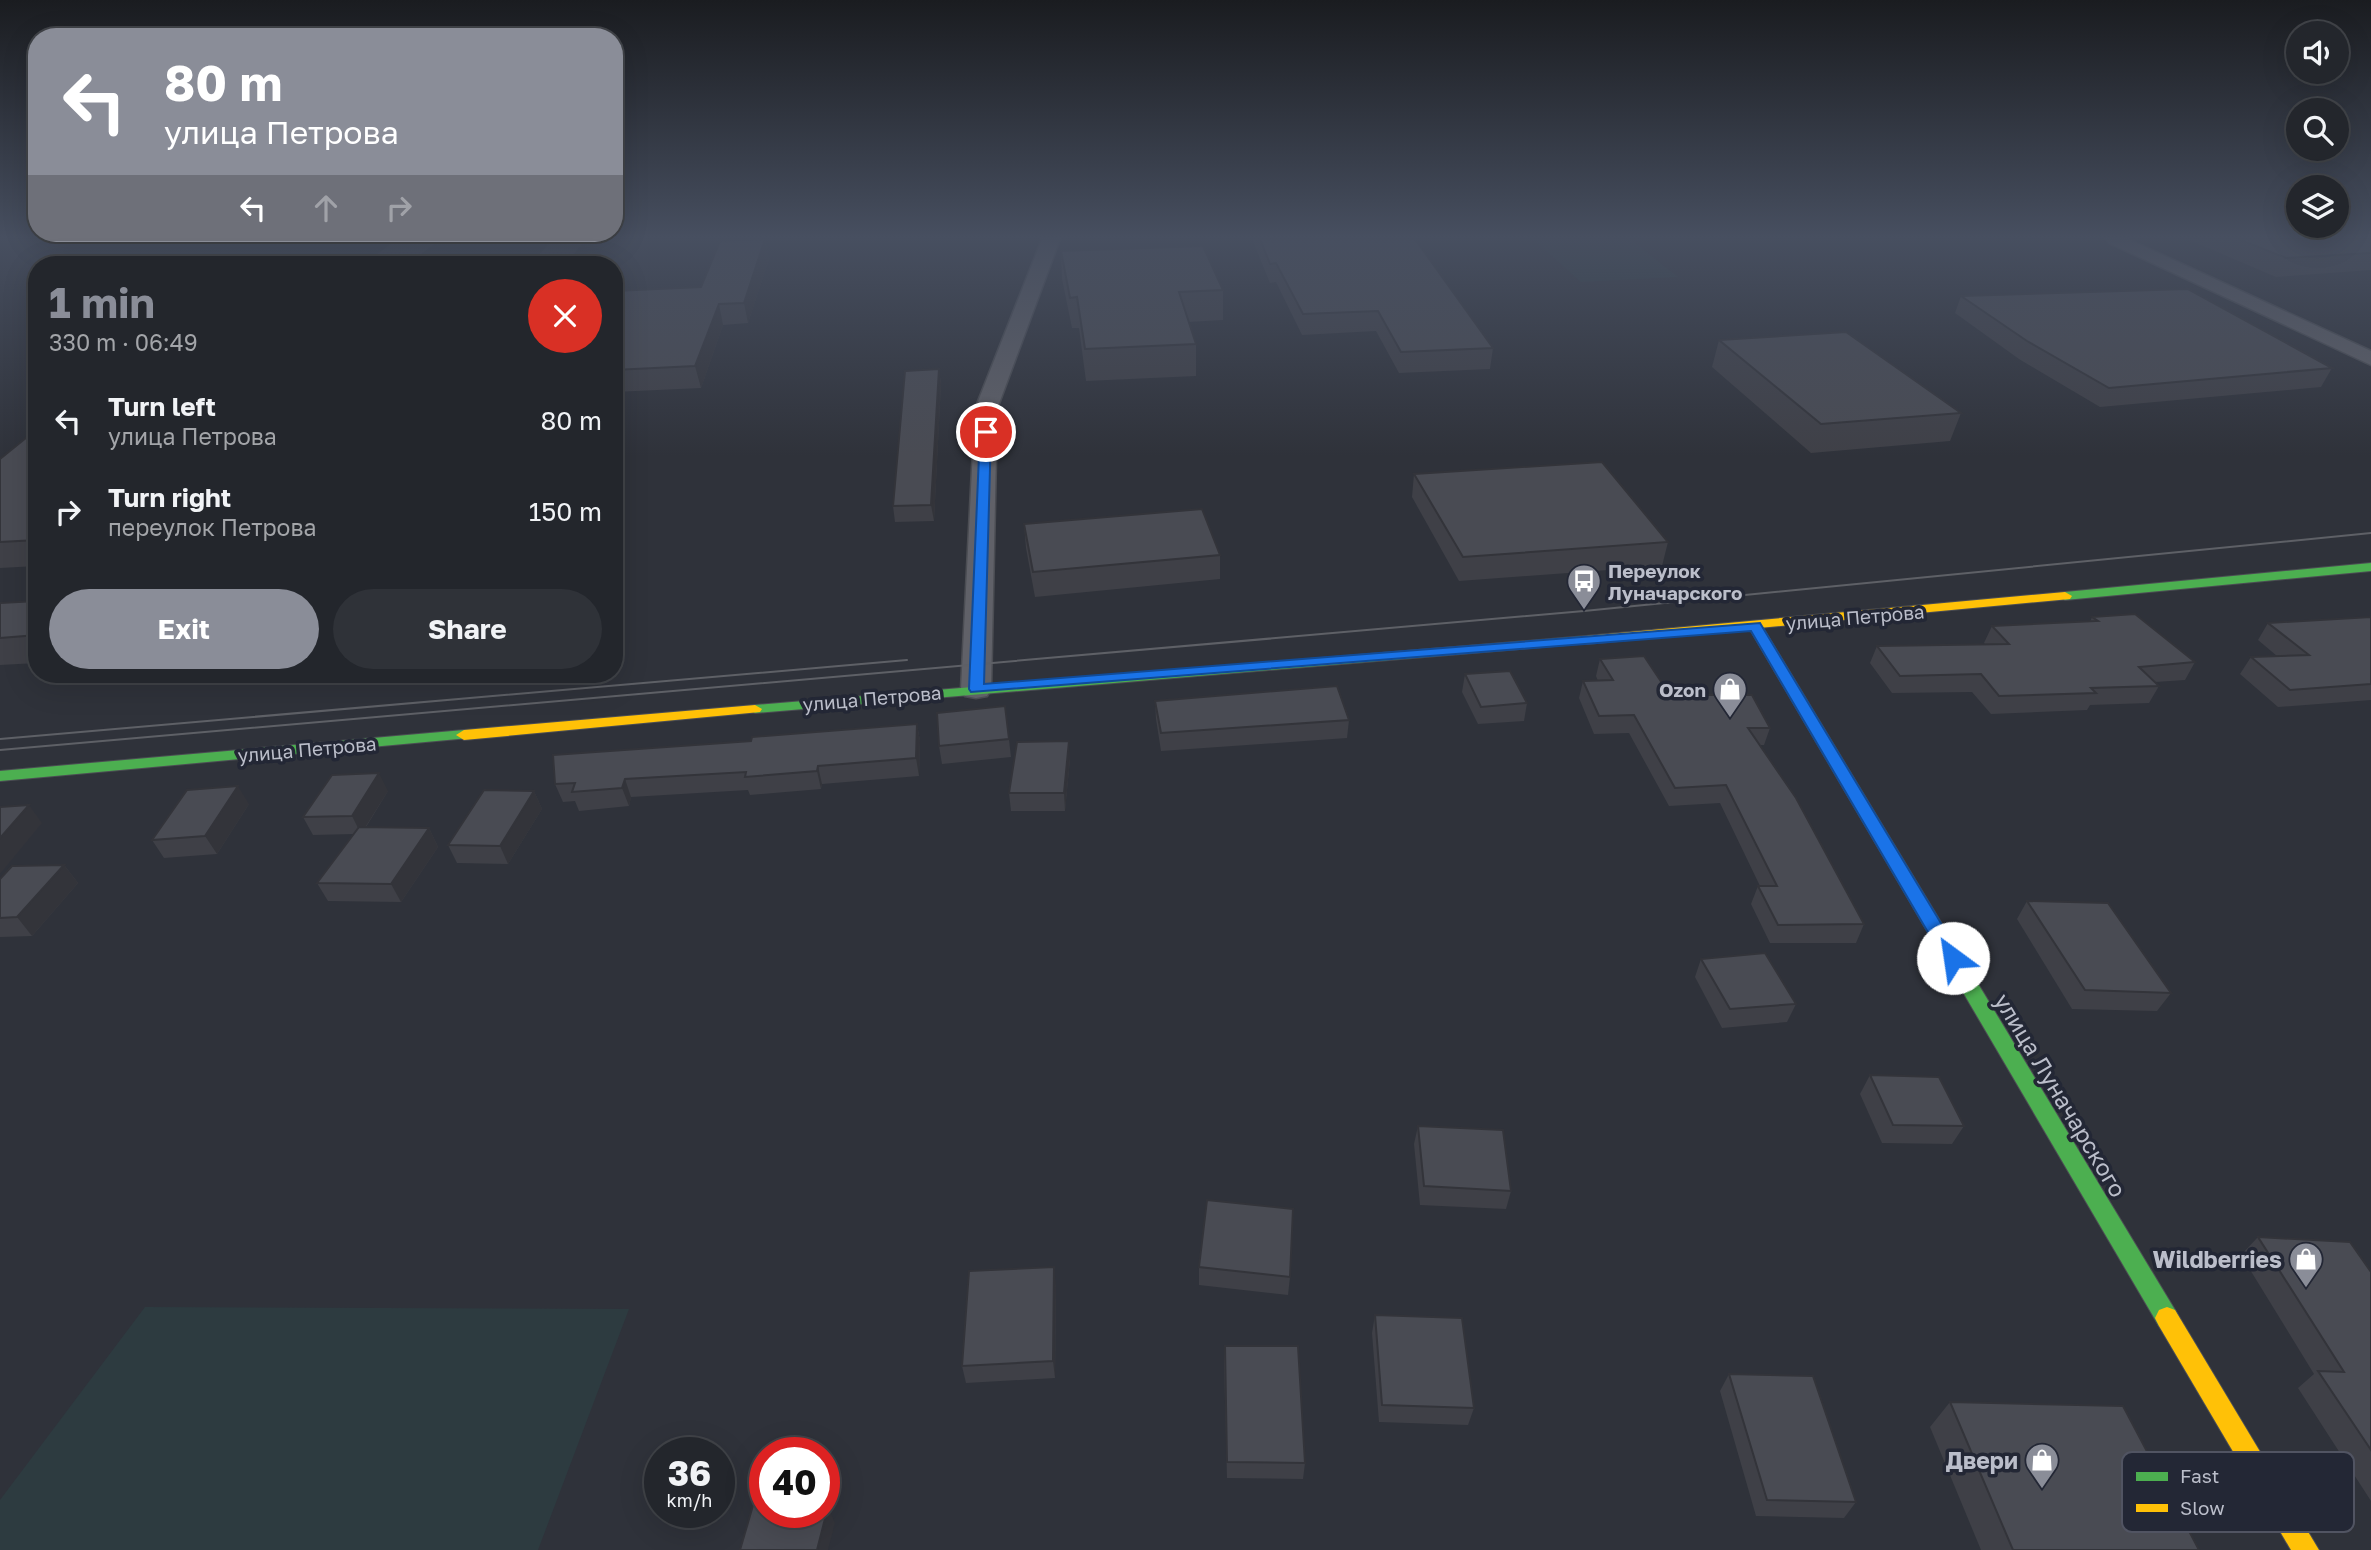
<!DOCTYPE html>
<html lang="en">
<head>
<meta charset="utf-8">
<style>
	body { margin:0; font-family:"Golos Text",sans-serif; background:#2f3238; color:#f1f3f6; height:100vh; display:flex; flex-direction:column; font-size:26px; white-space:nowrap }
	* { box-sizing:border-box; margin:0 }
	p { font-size:23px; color:#a3a5a9 }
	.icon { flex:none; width:38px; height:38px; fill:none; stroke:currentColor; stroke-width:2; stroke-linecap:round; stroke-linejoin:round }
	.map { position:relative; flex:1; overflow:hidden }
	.side { position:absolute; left:28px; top:256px; width:595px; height:427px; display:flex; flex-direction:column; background:#23262c; border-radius:28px; box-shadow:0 7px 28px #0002,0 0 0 2px #404348 }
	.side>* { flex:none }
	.hud { position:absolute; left:28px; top:28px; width:595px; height:214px; border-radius:28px; box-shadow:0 7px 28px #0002,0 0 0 2px #404348; background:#8a8d98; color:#fff; overflow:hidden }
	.buttons { position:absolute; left:2286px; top:21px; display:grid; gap:14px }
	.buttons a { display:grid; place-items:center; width:63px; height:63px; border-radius:50%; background:#23262c; box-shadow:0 7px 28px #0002,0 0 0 2px #404348; font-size:35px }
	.speed { position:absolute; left:644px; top:1437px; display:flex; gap:14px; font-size:35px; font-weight:700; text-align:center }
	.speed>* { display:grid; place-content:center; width:91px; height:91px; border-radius:50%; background:#23262c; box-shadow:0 7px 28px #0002,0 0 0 2px #404348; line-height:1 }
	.speed small { font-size:18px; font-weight:400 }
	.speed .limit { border:10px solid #d22; background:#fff; color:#111 }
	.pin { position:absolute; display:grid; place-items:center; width:60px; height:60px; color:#fff; margin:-30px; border:4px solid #fff; border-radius:50%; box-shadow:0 2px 7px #0007 }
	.me { position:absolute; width:77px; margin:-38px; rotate:329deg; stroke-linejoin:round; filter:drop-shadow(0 0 5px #0008) }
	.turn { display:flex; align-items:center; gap:24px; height:147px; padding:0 21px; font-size:32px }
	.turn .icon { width:91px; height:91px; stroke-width:2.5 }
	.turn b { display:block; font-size:49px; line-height:60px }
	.lanes { display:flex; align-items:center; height:66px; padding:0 21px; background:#0003; justify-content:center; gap:35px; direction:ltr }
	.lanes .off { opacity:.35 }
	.round { display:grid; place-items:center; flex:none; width:74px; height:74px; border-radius:37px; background:#2f3238 }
	.head { display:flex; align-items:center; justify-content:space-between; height:119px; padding:0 21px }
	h1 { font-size:42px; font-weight:700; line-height:52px; color:#8a8d98 }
	.primary-button { display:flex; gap:14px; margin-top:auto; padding:14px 21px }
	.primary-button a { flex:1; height:80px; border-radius:42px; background:#8a8d98; color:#fff; font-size:28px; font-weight:700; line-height:80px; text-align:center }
	.primary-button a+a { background:#2f3238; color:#f1f3f6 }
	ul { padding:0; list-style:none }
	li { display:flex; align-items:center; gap:21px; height:91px; padding:0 21px }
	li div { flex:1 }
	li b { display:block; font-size:26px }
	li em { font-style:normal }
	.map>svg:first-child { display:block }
	.green { fill:#2d3b40 }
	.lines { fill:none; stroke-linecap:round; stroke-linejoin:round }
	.street-casing { stroke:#4b4d53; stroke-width:3 }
	.fast-casing { stroke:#4b4d53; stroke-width:2 }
	.slow-casing { stroke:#4b4d53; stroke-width:2 }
	.street { fill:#606168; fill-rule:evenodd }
	.fast { fill:#4caf50; fill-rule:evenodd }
	.slow { fill:#ffc107; fill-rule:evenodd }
	.tram { stroke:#5e6066; stroke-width:2 }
	.wall { fill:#3f4047 }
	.shaded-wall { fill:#33343a }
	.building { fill:#494b53; stroke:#33343a; stroke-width:2 }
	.route { fill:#1a73e8; stroke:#114b97; stroke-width:2 }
	.labels { text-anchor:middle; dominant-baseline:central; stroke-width:7; stroke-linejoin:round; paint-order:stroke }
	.poi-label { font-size:19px; font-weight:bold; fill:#bbbeca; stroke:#232735; text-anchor:start }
	.street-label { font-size:19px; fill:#bbbeca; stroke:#232735 }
	.near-street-label { font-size:23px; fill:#bbbeca; stroke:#232735 }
	.near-poi-label { font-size:23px; font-weight:bold; fill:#bbbeca; stroke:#232735; text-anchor:end }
	.key { fill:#232735; stroke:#515462; stroke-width:2 }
	.key-label { font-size:19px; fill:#bbbeca }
</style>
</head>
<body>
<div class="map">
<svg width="2371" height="1550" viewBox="0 0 2371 1550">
	<rect width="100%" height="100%" fill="#2f323a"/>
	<g class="green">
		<polygon points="1533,239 1630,239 1678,277 1581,282"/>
		<polygon points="145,1307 629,1309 538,1550 0,1550 0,1500"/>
	</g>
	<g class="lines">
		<g class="street-casing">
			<g id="street">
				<polygon points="1042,239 1060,239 997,409 991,689 987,696 976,698 965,696 961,689 975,409"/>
				<polygon points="2106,239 2128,239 2371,351 2371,365 2109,243"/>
			</g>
		</g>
		<g class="fast-casing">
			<g id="fast">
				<polygon points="2371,563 2371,571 2065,600 2058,596 2065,592"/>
				<polygon points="1755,622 1762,626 2175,1310 2179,1318 2175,1326 2167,1329 2159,1326 1748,626"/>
				<polygon points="1586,636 1593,640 1591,643 755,713 748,709 755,705"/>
				<polygon points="464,730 469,732 472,735 469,738 0,781 0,771"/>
			</g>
		</g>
		<g class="slow-casing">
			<g id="slow">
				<polygon points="2065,592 2072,596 2070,599 1586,644 1579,640 1586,636"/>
				<polygon points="755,705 762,709 760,712 464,740 456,735 464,730"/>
				<polygon points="2167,1307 2175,1310 2319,1550 2291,1550 2159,1326 2155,1318 2159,1310"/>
			</g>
		</g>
		<use href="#street" class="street"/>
		<use href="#fast" class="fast"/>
		<use href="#slow" class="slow"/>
		<g class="tram">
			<polyline points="0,739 907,660"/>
			<polyline points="0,750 1584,611 2371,533"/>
		</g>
	</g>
	<g class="wall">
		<polygon points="765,239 769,259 748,323 723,325 701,388 614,392 614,291 701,287"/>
		<polygon points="1252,239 1415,239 1493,348 1490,369 1399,373 1376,331 1302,335 1276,282 1270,283"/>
		<polygon points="2187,239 2371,239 2371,270 2276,277"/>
		<polygon points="1061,251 1223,290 1223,320 1188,322 1196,344 1196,376 1086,381 1079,328 1072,328 1062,279"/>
		<polygon points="1961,296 2332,368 2321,387 2100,407 2019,359 1955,313"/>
		<polygon points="1719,340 1961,413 1950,441 1811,453 1712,367"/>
		<polygon points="939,369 941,384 934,521 895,522 893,506"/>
		<polygon points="37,429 37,566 0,568 0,459"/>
		<polygon points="1414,474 1668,542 1662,566 1459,581 1412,497"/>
		<polygon points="1024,524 1220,555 1220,579 1035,597 1026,548"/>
		<polygon points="37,601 37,663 0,665 0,603"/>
		<polygon points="2092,617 2195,662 2185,680 2155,682 2159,686 2149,703 2090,705 2087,710 1991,714 1972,692 1892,693 1870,663 1877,646 1985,644 1984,643 1992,626 2090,622"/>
		<polygon points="2371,617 2371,700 2278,707 2240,674 2251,657 2277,656 2258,640 2268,623"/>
		<polygon points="1600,659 1670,695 1770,728 1764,745 1760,745 1864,924 1856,943 1770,943 1751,904 1758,886 1760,886 1720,803 1669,806 1629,733 1594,734 1579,698 1583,681 1598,681 1596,676"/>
		<polygon points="1465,674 1527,703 1524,721 1478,724 1462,692"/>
		<polygon points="1155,701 1349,720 1347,738 1161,751 1156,719"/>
		<polygon points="1005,706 1011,757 942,764 939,746"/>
		<polygon points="917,724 920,741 919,776 822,784 821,789 750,795 748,790 631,797 629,806 579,811 575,801 563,802 555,784 751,741"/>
		<polygon points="1070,759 1065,811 1011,811 1009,793"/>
		<polygon points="388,791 366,827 429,828 438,847 401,902 328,901 317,883 354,834 313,835 303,817"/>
		<polygon points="534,791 542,809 508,864 457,863 448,845"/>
		<polygon points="249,804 217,854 164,858 152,840"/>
		<polygon points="64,865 78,883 32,936 0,937 0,879"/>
		<polygon points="2027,901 2171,993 2157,1011 2072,1009 2017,919"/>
		<polygon points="1701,959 1796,1004 1787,1022 1722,1028 1695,977"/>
		<polygon points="1870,1075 1964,1126 1952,1144 1882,1143 1860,1094"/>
		<polygon points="1418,1126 1511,1191 1506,1209 1420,1205 1414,1144"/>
		<polygon points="2258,1237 2371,1272 2371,1501 2298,1388 2314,1374 2241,1255"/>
		<polygon points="1199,1267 1290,1277 1288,1295 1199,1285"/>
		<polygon points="1056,1285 1055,1378 966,1383 962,1366"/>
		<polygon points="1375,1315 1474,1408 1468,1425 1379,1422 1372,1333"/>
		<polygon points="1225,1346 1305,1463 1303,1479 1227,1478 1224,1363"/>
		<polygon points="1729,1374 1856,1502 1844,1518 1756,1516 1720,1391"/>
		<polygon points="1950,1402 2199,1550 1981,1550 1930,1427"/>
	</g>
	<g class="shaded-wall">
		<polygon points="442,239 447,239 451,248 431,264 410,264"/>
		<polygon points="587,239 590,239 594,252 585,264 567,264"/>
		<polygon points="765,239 769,259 748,323 744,303"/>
		<polygon points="719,304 723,325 701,388 695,366"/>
		<polygon points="939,369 941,384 934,521 931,505"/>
		<polygon points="917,724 920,741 919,776 916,758"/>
		<polygon points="1069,741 1070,759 1065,811 1064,793"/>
		<polygon points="818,766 822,784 821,789 817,771"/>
		<polygon points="379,773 388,791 361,834 352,816"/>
		<polygon points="625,779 631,797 629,806 622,788"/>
		<polygon points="238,786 249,804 217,854 205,836"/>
		<polygon points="534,791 542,809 508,864 500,846"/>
		<polygon points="29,805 42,823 0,874 0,838"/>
		<polygon points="429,828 438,847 401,902 391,884"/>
		<polygon points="64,865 78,883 32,936 17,917"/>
		<polygon points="1054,1267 1056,1285 1055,1378 1053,1361"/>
		<polygon points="828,1507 835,1523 828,1550 817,1550"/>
	</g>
	<g class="building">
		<polygon points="396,239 442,239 410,264 362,264"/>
		<polygon points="552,239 587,239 567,264 529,264"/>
		<polygon points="765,239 744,303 719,304 695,366 614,370 614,291 701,287 720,241"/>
		<polygon points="1260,239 1415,239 1493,348 1401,352 1378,311 1303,314 1276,263 1270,264"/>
		<polygon points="2238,239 2371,239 2371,253 2286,258"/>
		<polygon points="1203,246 1223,290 1179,292 1196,344 1085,349 1077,297 1070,298 1061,251"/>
		<polygon points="2188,289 2332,368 2109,388 2027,341 1961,296"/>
		<polygon points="1846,332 1961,413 1821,424 1719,340"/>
		<polygon points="939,369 931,505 893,506 905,371"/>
		<polygon points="37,429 37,540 0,542 0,459"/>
		<polygon points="1602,462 1668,542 1463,557 1414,474"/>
		<polygon points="1202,509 1220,555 1033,572 1024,524"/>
		<polygon points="37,601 37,635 0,638 0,603"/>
		<polygon points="2135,614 2195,662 2139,667 2159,686 2091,688 2096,693 1999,696 1981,674 1900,676 1877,646 2009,644 1992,626 2098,621 2092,617"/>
		<polygon points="2371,617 2371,684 2290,690 2251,657 2309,655 2268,623"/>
		<polygon points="1644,656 1670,695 1752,695 1770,728 1748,728 1796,798 1864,924 1778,925 1758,886 1777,886 1726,785 1675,788 1634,715 1599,716 1583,681 1613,680 1600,659"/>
		<polygon points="1510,671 1527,703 1481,707 1465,674"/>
		<polygon points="1337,686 1349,720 1161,733 1155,701"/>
		<polygon points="1005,706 1009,739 939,746 937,713"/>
		<polygon points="917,724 916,758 818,766 817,771 745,777 746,772 625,779 622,788 572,792 575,783 555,784 553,755 751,741 752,737"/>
		<polygon points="1069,741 1064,793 1009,793 1017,742"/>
		<polygon points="379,773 352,816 303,817 332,775"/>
		<polygon points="238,786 205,836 152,840 187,790"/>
		<polygon points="484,790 534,791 500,846 448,845"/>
		<polygon points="29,805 0,838 0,807"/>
		<polygon points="359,827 429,828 391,884 317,883"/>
		<polygon points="64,865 17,917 0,918 0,879 12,866"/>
		<polygon points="2027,901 2108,903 2171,993 2085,990"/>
		<polygon points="1765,953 1796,1004 1730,1009 1701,959"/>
		<polygon points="1870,1075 1939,1077 1964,1126 1893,1125"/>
		<polygon points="1418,1126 1503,1130 1511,1191 1424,1186"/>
		<polygon points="1207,1200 1293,1209 1290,1277 1199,1267"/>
		<polygon points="2258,1237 2350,1242 2371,1272 2371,1450 2318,1371 2344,1372"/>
		<polygon points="1054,1267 1053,1361 962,1366 969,1271"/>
		<polygon points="1375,1315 1462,1318 1474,1408 1382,1405"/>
		<polygon points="1225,1346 1298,1346 1305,1463 1227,1462"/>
		<polygon points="1729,1374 1813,1376 1856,1502 1767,1500"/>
		<polygon points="1950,1402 2123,1406 2199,1550 2013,1550"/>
		<polygon points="754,1502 765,1503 765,1512 824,1512 824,1507 828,1507 817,1550 740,1550"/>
	</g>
	<linearGradient id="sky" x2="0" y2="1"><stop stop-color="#1a1c20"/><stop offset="0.52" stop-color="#474f60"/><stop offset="1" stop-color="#474f60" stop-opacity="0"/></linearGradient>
	<rect width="2371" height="456" fill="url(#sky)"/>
	<polygon class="route" points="986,428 991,432 984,684 1760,623 1962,958 1959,963 1946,963 1751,631 971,692 969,689 980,432"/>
	<defs>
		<g id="bus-pin" transform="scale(1.75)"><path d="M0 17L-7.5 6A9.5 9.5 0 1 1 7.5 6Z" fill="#8a8d98" stroke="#232735"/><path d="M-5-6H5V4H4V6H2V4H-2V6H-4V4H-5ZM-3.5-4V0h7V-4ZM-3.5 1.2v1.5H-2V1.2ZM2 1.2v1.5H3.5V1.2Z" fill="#fff"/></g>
		<g id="shop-pin" transform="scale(1.75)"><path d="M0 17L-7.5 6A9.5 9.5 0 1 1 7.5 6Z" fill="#8a8d98" stroke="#232735"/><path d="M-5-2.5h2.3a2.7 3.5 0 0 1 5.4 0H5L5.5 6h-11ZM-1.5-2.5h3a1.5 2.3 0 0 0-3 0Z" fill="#fff"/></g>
	</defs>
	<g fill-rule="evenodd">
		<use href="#bus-pin" x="1584" y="581"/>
		<use href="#shop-pin" x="1730" y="689"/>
		<use href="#shop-pin" x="2306" y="1259"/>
		<use href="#shop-pin" x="2042" y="1460"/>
	</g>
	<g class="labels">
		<g class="poi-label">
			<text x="1608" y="570">Переулок<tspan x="1608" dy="22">Луначарского</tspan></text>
			<text x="1706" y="689" text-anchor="end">Ozon</text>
		</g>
		<g class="street-label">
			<text transform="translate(1855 617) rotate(-5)">улица Петрова</text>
			<text transform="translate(872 698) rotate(-5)">улица Петрова</text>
			<text transform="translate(307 749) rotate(-5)">улица Петрова</text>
		</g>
		<g class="near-street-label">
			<text transform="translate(2061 1095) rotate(59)">улица Луначарского</text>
		</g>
		<g class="near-poi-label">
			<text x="2282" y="1259">Wildberries</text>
			<text x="2018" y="1460">Двери</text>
		</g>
	</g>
	<rect x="2122" y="1452" width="232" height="80" rx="10" class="key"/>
	<rect x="2136" y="1472" width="32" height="9" fill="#4caf50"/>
	<rect x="2136" y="1504" width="32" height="8" fill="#ffc107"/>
	<g class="key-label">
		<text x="2180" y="1483">Fast</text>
		<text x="2180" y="1515">Slow</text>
	</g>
</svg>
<div class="buttons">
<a><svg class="icon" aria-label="sound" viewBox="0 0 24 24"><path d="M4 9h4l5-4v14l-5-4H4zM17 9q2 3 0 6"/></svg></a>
<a><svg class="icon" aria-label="search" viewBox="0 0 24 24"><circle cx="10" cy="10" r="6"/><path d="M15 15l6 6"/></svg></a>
<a><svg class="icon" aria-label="layers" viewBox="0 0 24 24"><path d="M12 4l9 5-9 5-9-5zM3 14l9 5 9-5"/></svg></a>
</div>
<div class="speed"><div>36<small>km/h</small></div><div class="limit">40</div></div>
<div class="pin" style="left:986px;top:432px;background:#d93025"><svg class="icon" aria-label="arrive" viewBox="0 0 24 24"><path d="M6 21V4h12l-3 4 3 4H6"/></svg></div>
<svg class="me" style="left:1953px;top:958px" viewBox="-20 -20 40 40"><circle r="19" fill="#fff"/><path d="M0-13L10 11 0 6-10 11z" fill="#1a73e8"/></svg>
<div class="hud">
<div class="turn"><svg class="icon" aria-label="left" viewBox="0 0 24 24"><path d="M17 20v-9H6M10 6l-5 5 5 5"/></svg><div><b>80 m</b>улица Петрова</div></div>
<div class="lanes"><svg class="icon" aria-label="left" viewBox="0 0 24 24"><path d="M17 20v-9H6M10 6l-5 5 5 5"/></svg><svg class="icon off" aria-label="ahead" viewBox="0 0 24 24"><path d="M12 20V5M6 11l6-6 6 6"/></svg><svg class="icon off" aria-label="right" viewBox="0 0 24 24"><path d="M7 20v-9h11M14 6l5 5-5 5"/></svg></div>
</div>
<section class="side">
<div class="head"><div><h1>1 min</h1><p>330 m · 06:49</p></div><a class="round" style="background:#d93025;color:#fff"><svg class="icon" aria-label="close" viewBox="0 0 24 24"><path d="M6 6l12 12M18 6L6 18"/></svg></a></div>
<ul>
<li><svg class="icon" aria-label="left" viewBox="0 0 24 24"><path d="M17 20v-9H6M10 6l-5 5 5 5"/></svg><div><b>Turn left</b><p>улица Петрова</p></div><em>80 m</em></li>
<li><svg class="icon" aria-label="right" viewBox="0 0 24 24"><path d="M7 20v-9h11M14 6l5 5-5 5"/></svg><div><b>Turn right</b><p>переулок Петрова</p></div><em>150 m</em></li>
</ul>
<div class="primary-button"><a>Exit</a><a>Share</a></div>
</section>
</div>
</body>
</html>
